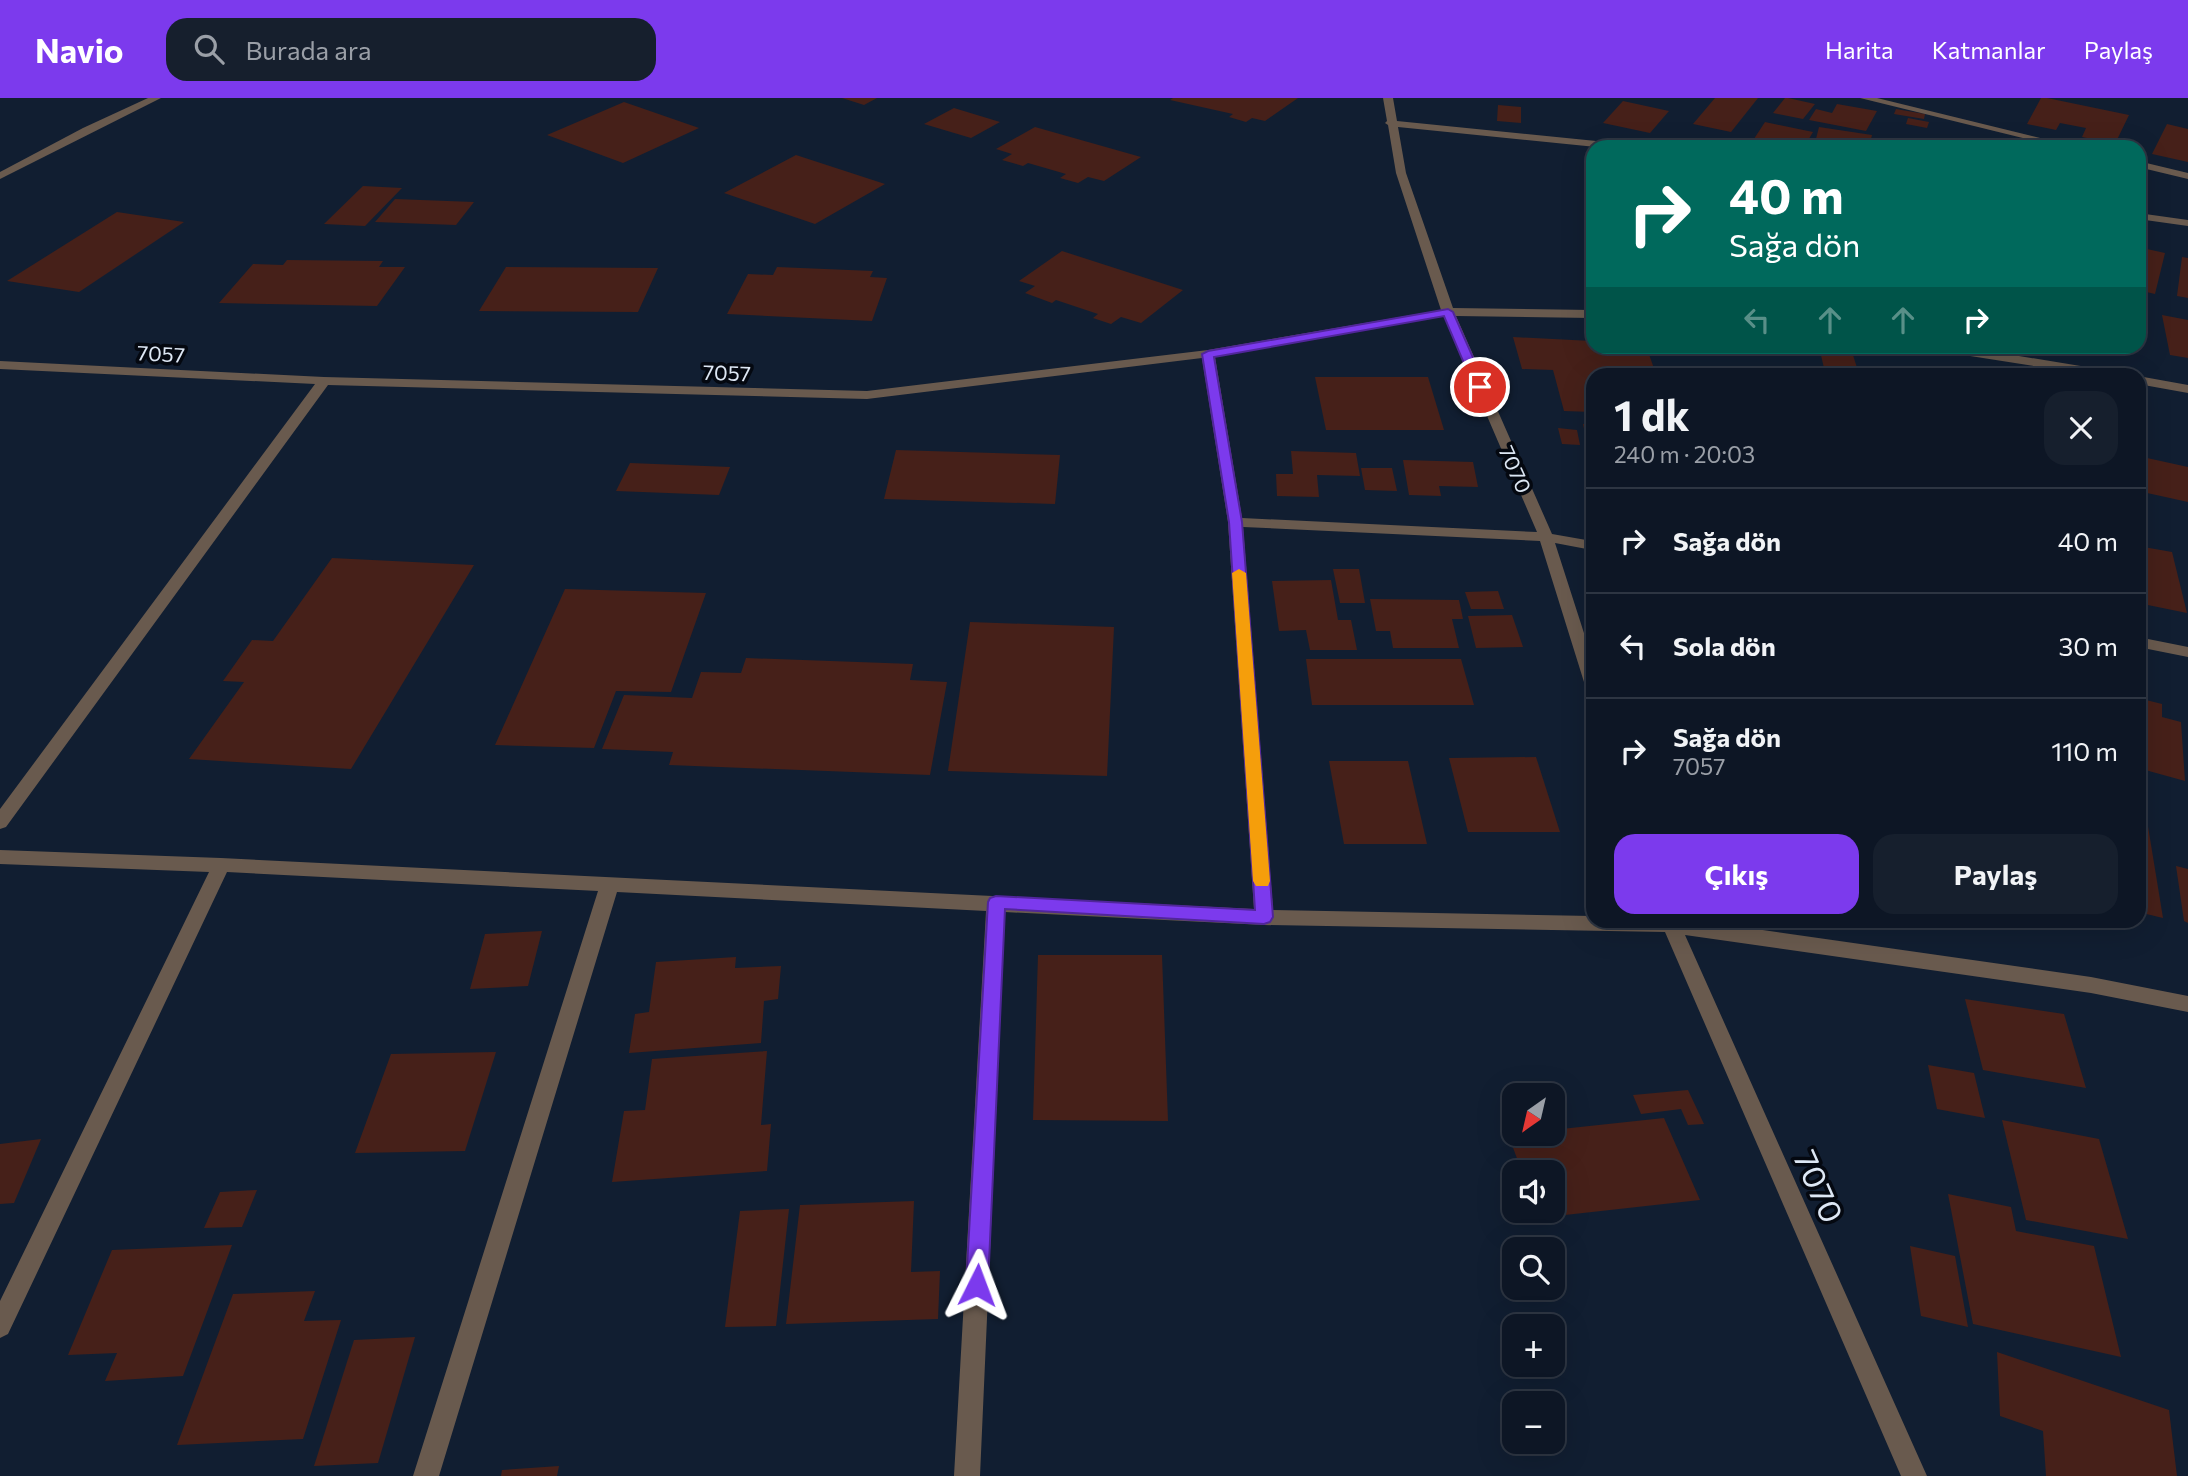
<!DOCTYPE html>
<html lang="tr">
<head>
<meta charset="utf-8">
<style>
	body { margin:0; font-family:Commissioner,sans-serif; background:#161f2d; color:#f1f3f6; height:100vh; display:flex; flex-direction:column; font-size:26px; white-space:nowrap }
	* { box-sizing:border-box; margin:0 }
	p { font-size:23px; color:#9a9fa7 }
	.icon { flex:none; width:38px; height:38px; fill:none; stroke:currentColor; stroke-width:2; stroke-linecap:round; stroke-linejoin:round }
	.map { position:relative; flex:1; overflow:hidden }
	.details { position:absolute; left:1586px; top:270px; width:560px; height:560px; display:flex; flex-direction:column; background:#0d1625; border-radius:21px; box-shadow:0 7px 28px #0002,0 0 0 2px #2d3542 }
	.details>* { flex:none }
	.top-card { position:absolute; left:1586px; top:42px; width:560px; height:214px; border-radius:21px; box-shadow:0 7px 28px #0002,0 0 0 2px #2d3542; background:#00695c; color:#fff; overflow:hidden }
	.needle { width:46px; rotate:214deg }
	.fabs { position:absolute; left:1502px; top:985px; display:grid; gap:14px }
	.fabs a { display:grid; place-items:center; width:63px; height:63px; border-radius:14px; background:#0d1625; box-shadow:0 7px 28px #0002,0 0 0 2px #2d3542; font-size:35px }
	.pin { position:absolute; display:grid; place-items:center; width:60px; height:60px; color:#fff; margin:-30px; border:4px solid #fff; border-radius:50%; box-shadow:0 2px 7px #0007 }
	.me { position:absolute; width:77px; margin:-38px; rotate:3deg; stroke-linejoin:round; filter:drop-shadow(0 0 5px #0008) }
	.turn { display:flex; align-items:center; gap:24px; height:147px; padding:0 28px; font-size:32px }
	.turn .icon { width:91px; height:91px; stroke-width:2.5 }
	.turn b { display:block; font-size:49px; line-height:60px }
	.lanes { display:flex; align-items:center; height:66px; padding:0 28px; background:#0003; justify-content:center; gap:35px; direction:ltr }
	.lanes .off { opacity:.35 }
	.round { display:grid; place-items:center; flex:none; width:74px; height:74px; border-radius:21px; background:#161f2d }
	.summary { display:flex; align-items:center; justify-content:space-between; height:119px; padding:0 28px }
	h1 { font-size:42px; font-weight:700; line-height:52px }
	.cta { display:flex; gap:14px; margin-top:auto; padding:14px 28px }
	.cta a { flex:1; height:80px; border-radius:21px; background:#7c3aed; color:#fff; font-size:28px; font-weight:700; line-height:80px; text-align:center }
	.cta a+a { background:#161f2d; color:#f1f3f6 }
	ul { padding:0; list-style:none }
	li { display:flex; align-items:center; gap:21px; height:105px; padding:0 28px; border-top:2px solid #2d3542 }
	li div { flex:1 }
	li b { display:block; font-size:26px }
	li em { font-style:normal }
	header { display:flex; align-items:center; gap:42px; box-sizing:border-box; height:98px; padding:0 35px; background:#7c3aed; color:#fff }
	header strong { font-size:33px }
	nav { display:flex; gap:38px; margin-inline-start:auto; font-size:24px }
	.search { width:490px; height:63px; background:#161f2d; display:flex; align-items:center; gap:18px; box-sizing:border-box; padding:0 24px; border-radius:21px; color:#9a9fa7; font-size:26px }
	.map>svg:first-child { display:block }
	.building { fill:#462019 }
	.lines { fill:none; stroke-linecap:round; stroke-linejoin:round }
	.minor { fill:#695a4e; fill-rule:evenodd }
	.tertiary { fill:#695a4e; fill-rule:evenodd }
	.route { fill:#7c3aed; stroke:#51269a; stroke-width:2 }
	.slow { fill:#f59e0b }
	.labels { text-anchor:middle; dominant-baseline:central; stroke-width:7; stroke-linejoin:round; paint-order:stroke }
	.far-street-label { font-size:21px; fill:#dde7f4; stroke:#040810 }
	.near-street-label { font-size:32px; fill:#dde7f4; stroke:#040810 }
</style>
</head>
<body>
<header>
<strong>Navio</strong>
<div class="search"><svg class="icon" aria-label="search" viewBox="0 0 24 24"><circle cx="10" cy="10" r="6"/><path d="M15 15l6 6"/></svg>Burada ara</div>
<nav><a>Harita</a><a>Katmanlar</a><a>Paylaş</a></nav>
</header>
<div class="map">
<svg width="2188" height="1378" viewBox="0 0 2188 1378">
	<rect width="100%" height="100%" fill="#111e31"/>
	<g class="building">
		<polygon points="842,0 877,0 864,7"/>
		<polygon points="1173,0 1298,0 1265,23 1252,20 1246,24 1229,19 1233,16 1170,2"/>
		<polygon points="1715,0 1758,0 1731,34 1693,26"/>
		<polygon points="1785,0 1788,0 1815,6 1803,21 1773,15"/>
		<polygon points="2041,0 2047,0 2129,17 2115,46 2082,39 2086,30 2060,25 2056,32 2027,26"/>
		<polygon points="1623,3 1669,13 1650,35 1603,25"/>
		<polygon points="624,4 699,30 623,65 547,37"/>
		<polygon points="1837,6 1877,13 1866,33 1809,22 1816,11 1832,15"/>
		<polygon points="1498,7 1521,9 1521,25 1497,23"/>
		<polygon points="954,10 1000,24 971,40 924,26"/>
		<polygon points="1896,11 1925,16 1924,21 1894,16"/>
		<polygon points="1908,20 1929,24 1927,30 1906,26"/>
		<polygon points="1765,24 1813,34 1804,49 1750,47"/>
		<polygon points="2167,26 2188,31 2188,64 2152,56"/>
		<polygon points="1035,29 1141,59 1104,83 1088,79 1078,85 1060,80 1066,76 1028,65 1023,68 1002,62 1012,56 996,51"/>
		<polygon points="1819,29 1872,37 1871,41 1910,49 1814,49"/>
		<polygon points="796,57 885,86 815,126 724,95"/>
		<polygon points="363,88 402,90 365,128 324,126"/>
		<polygon points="395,101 474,104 456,127 375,124"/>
		<polygon points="117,114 184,124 79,194 7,183"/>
		<polygon points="2138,149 2165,155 2155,196 2138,192"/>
		<polygon points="1062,153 1183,192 1141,225 1121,219 1111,226 1093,220 1098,216 1056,202 1052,205 1025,195 1035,188 1019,183"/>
		<polygon points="2182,159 2188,160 2188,200 2177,198"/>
		<polygon points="287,162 383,163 379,169 405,169 377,208 219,205 253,166 283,167"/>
		<polygon points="506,169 658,170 638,214 479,213"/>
		<polygon points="777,169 873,173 870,179 887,180 872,223 727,216 748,176 773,177"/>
		<polygon points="2162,217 2188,222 2188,260 2170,257"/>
		<polygon points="1513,239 1592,243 1592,248 1646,248 1656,276 1592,276 1592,314 1564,313 1553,272 1522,271"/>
		<polygon points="1820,253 1853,257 1858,273 1824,270"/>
		<polygon points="1315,279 1428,279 1444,332 1326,332"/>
		<polygon points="1583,326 1592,326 1592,351 1588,351"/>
		<polygon points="1558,330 1577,332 1580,347 1562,346"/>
		<polygon points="896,352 1060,357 1055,406 884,401"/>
		<polygon points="1291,353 1356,355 1360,378 1317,377 1319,399 1277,398 1276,376 1293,376"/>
		<polygon points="2138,358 2188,369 2188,404 2138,393"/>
		<polygon points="1403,362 1473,364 1478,389 1439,388 1441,398 1409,397"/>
		<polygon points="630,365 730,369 719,397 616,393"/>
		<polygon points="1361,370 1392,370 1397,393 1365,392"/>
		<polygon points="2138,448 2172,454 2187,515 2138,505"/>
		<polygon points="332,460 474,467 351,671 189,661 244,584 223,583 252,542 273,543"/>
		<polygon points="1333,471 1359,471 1365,505 1340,505"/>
		<polygon points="1331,482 1338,522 1351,522 1357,552 1310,552 1306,532 1279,533 1272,483"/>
		<polygon points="565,491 706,495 671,594 616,593 594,650 495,647"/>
		<polygon points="1498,493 1504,511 1471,511 1465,494"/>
		<polygon points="1370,501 1459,502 1463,521 1452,521 1459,550 1393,550 1390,533 1376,533"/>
		<polygon points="1512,517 1523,549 1476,550 1468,518"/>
		<polygon points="970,524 1114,529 1107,678 948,673"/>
		<polygon points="746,560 913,566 910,582 947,584 930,677 669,667 673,654 602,651 624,597 692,600 701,574 741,575"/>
		<polygon points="1306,561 1461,561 1474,607 1312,607"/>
		<polygon points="2138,600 2162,606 2162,619 2181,624 2185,683 2138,670"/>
		<polygon points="1536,659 1560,734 1468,734 1449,660"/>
		<polygon points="1329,663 1408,663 1427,746 1344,746"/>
		<polygon points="2138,703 2144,704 2163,820 2138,814"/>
		<polygon points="2176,768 2188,771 2188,825 2184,823"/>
		<polygon points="542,833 528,888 470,891 485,836"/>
		<polygon points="1038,857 1162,857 1168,1023 1033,1022"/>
		<polygon points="736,859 735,870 781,868 778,901 764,903 761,945 629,955 635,916 649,914 656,864"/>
		<polygon points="1965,901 2064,916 2086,990 1983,972"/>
		<polygon points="767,953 761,1027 771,1026 767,1073 612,1084 624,1013 645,1012 652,961"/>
		<polygon points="496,954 465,1053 355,1055 391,956"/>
		<polygon points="1928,967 1974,975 1985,1020 1937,1011"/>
		<polygon points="1688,992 1704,1026 1688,1027 1681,1011 1641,1016 1633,997"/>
		<polygon points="1664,1020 1700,1102 1538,1120 1535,1113 1552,1113 1552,1074 1522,1074 1508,1036 1552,1036 1552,1032"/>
		<polygon points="2002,1022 2099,1041 2128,1141 2026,1122"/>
		<polygon points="41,1041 14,1105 0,1106 0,1046"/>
		<polygon points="257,1092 242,1129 204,1130 220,1094"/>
		<polygon points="1948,1096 2011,1109 2016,1133 2094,1148 2121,1259 1973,1226"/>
		<polygon points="914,1103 911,1174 940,1173 938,1221 786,1226 800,1107"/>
		<polygon points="789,1111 776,1228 725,1229 740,1113"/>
		<polygon points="232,1147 183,1278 105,1283 117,1255 68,1257 112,1152"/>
		<polygon points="1910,1148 1955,1158 1968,1229 1921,1218"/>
		<polygon points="315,1193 304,1223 341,1222 303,1341 177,1347 233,1196"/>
		<polygon points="415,1239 378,1365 314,1368 354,1242"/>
		<polygon points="1997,1254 2169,1312 2177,1378 2046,1378 2043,1333 2000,1318"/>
		<polygon points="559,1368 557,1378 501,1378 502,1372"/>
	</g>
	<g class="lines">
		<g class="minor">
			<path d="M 1383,0 L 1393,0 L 1397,23 L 1626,46 L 1631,49 L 1596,49 L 1398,29 L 1406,75 L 1453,210 L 1592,212 L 1592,220 L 1456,218 L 1552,436 L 1592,443 L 1592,452 L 1555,445 L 1592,560 L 1592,589 L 1584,584 L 1540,443 L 1243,429 L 1273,812 L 1592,818 L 1592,822 L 1693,822 L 2091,879 L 2188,898 L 2188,914 L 2091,895 L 1685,837 L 1927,1378 L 1901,1378 L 1665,834 L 1264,827 L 1005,814 L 980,1378 L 954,1378 L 986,813 L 617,794 L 439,1378 L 413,1378 L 598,793 L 227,774 L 8,1236 L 0,1240 L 0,1203 L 209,774 L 0,766 L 0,752 L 221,760 L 1254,811 L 1228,424 L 1202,260 L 867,301 L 328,287 L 6,729 L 0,731 L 0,711 L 315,286 L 0,271 L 0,263 L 324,279 L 867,293 L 1208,252 L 1441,212 L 1396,75 L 1388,27 L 1385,25 L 1387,23 ZM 1444,218 L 1537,434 L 1242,420 L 1215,259 Z"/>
			<polygon points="1860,0 1877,0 2077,49 2059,49"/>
			<polygon points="2138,63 2188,75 2188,81 2138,69"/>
			<polygon points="2138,115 2188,122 2188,128 2138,121"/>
			<polygon points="1926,248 1958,248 2105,272 2111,276 2084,276 1932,252"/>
			<polygon points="2138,278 2188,287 2188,295 2138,286"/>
			<polygon points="2138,539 2188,549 2188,559 2138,549"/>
		</g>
		<polygon class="tertiary" points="148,0 161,0 0,81 0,74 83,30"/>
	</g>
	<polygon class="route" points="1448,211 1453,214 1486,289 1484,292 1474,289 1444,218 1214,259 1242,424 1273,819 1270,824 1264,826 1005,811 988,1187 984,1194 977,1197 970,1194 966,1187 988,804 990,800 996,798 1255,812 1229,424 1202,256 1208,253"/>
	<polygon class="slow" points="1239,471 1246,475 1270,783 1268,788 1256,788 1253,783 1232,475"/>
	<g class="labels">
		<g class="far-street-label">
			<text transform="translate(161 255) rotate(3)">7057</text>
			<text transform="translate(727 274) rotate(2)">7057</text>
			<text transform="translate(1516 371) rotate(66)">7070</text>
		</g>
		<g class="near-street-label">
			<text transform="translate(1820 1088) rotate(66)">7070</text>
		</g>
	</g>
</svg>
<div class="fabs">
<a><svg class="needle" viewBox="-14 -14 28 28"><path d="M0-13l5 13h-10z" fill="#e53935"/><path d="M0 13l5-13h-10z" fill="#9a9fa7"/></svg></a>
<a><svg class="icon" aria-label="sound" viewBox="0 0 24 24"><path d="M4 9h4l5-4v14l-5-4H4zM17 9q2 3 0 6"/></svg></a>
<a><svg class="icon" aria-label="search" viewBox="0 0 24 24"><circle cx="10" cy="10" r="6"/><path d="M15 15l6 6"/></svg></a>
<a>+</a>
<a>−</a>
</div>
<div class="pin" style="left:1480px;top:289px;background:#d93025"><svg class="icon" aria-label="arrive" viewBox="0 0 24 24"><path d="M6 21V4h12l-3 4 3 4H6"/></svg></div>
<svg class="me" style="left:977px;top:1187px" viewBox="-20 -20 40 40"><path d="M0-17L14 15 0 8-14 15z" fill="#7c3aed" stroke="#fff" stroke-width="4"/></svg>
<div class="top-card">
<div class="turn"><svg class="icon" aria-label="right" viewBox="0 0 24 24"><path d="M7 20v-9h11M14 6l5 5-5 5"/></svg><div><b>40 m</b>Sağa dön</div></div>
<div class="lanes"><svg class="icon off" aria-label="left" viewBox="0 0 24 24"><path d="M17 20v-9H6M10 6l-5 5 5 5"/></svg><svg class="icon off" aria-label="ahead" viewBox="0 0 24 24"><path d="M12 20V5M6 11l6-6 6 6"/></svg><svg class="icon off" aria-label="ahead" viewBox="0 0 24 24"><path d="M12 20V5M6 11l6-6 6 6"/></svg><svg class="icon" aria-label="right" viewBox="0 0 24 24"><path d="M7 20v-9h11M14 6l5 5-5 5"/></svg></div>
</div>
<section class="details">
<div class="summary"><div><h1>1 dk</h1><p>240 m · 20:03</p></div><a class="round"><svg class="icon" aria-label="close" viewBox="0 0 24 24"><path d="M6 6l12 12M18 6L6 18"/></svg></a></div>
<ul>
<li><svg class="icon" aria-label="right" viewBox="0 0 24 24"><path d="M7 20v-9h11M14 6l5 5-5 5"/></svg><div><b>Sağa dön</b></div><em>40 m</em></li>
<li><svg class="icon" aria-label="left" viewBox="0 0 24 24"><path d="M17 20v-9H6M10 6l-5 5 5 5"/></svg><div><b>Sola dön</b></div><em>30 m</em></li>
<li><svg class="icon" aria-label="right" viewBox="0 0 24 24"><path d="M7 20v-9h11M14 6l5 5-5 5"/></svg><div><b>Sağa dön</b><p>7057</p></div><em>110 m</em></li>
</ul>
<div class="cta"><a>Çıkış</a><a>Paylaş</a></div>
</section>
</div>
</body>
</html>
